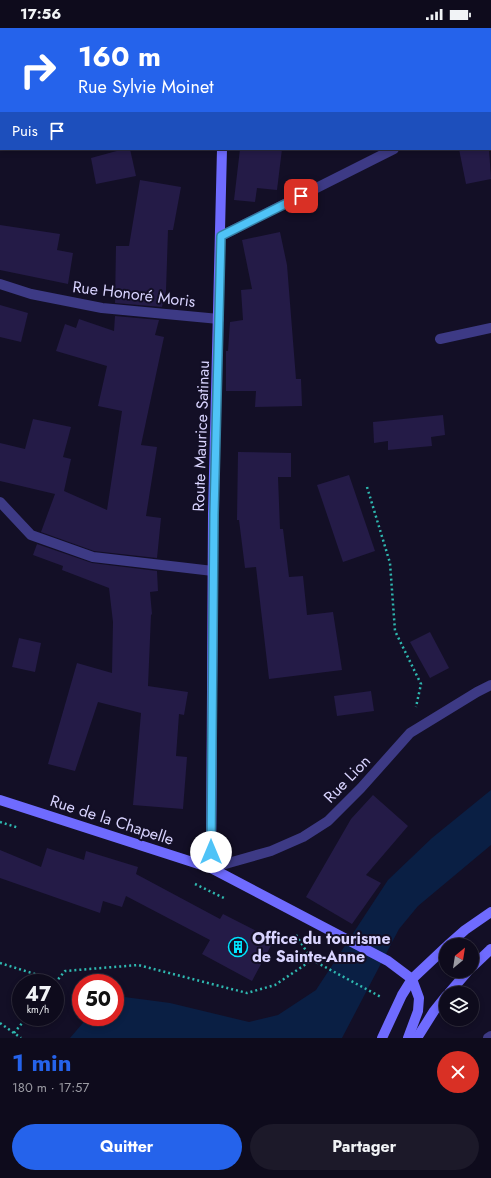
<!DOCTYPE html>
<html lang="fr">
<head>
<meta charset="utf-8">
<style>
	body { margin:0; font-family:Jost,sans-serif; background:#1c1929; color:#f1f3f6; height:100vh; display:flex; flex-direction:column; font-size:15px; white-space:nowrap }
	* { box-sizing:border-box; margin:0 }
	p { font-size:13px; color:#9b9ba3 }
	.icon { flex:none; width:22px; height:22px; fill:none; stroke:currentColor; stroke-width:2; stroke-linecap:round; stroke-linejoin:round }
	.map { position:relative; height:1010px; overflow:hidden }
	.details { display:flex; flex-direction:column; background:#0e0b1c; flex:1 }
	.details>* { flex:none }
	.hud { position:absolute; left:0px; top:0px; width:491px; height:122px; box-shadow:0 2px 6px #0003,0 0 0 1px #2e2b3b; background:#2563eb; color:#fff; overflow:hidden }
	.needle { width:26px; rotate:30deg }
	.fabs { position:absolute; left:439px; top:910px; display:grid; gap:8px }
	.fabs a { display:grid; place-items:center; width:40px; height:40px; border-radius:50%; background:#0e0b1c; box-shadow:0 2px 6px #0003,0 0 0 1px #2e2b3b; font-size:20px }
	.speed { position:absolute; left:12px; top:946px; display:flex; gap:8px; font-size:20px; font-weight:700; text-align:center }
	.speed>* { display:grid; place-content:center; width:52px; height:52px; border-radius:50%; background:#0e0b1c; box-shadow:0 2px 6px #0003,0 0 0 1px #2e2b3b; line-height:1 }
	.speed small { font-size:10px; font-weight:400 }
	.speed .limit { border:6px solid #d22; background:#fff; color:#111 }
	.pin { position:absolute; display:grid; place-items:center; width:34px; height:34px; color:#fff; margin:-17px; border-radius:8px; box-shadow:0 2px 6px #0006 }
	.me { position:absolute; width:44px; margin:-22px; rotate:0deg; stroke-linejoin:round; filter:drop-shadow(0 0 3px #0008) }
	.turn { display:flex; align-items:center; gap:14px; height:84px; padding:0 12px; font-size:18px }
	.turn .icon { width:52px; height:52px; stroke-width:2.5 }
	.turn b { display:block; font-size:28px; line-height:34px }
	.then { display:flex; align-items:center; height:38px; padding:0 12px; background:#0003; gap:8px; font-size:15px }
	.round { display:grid; place-items:center; flex:none; width:42px; height:42px; border-radius:21px; background:#1c1929 }
	.overview { display:flex; align-items:center; justify-content:space-between; height:68px; padding:0 12px }
	h1 { font-size:24px; font-weight:700; line-height:30px; color:#2563eb }
	.button { display:flex; gap:8px; margin-top:auto; padding:8px 12px }
	.button a { flex:1; height:46px; border-radius:24px; background:#2563eb; color:#fff; font-size:16px; font-weight:700; line-height:46px; text-align:center }
	.button a+a { background:#1c1929; color:#f1f3f6 }
	.status { display:flex; justify-content:space-between; align-items:center; height:28px; padding:0 20px; background:#0e0b1c; direction:ltr }
	.status svg { height:11px; fill:currentColor }
	.map>svg:first-child { display:block }
	.water { fill:#0a1f44 }
	.building { fill:#241b47 }
	.lines { fill:none; stroke-linecap:round; stroke-linejoin:round }
	.path { stroke:#2fb8b0; stroke-width:2.5; stroke-dasharray:2 3; stroke-linecap:butt }
	.lane { stroke:#3d3a85; stroke-width:10 }
	.street { stroke:#3d3a85; stroke-width:10 }
	.secondary { stroke:#6f6bff; stroke-width:10 }
	.route-casing { stroke:#337fa1; stroke-width:10 }
	.route { stroke:#4fc3f7; stroke-width:7 }
	.labels { text-anchor:middle; dominant-baseline:central; stroke-width:4; stroke-linejoin:round; paint-order:stroke }
	.street-label { font-size:16px; fill:#d9d4ff; stroke:#130f26 }
	.poi-label { font-size:16px; font-weight:bold; fill:#d9d4ff; stroke:#130f26; text-anchor:start }
</style>
</head>
<body>
<div class="status"><b>17:56</b><svg viewBox="0 0 49 12"><path d="M0 12V9h3v3zM5 12V6h3v6zM10 12V3h3v9zM15 12V0h3v12zM26 1h20v11H26zM47 4h2v5h-2z"/></svg></div>
<div class="map">
<svg width="491" height="1010" viewBox="0 0 491 1010">
	<rect width="100%" height="100%" fill="#130f26"/>
	<polygon class="water" points="491,762 491,817 418,878 399,901 342,1010 70,1010 88,989 115,989 115,970 117,968 170,975 249,994 278,987 316,962 388,852 432,810"/>
	<g class="building">
		<polygon points="124,121 130,121 136,148 96,156 91,130"/>
		<polygon points="240,121 282,121 277,162 257,160 255,174 234,172"/>
		<polygon points="459,121 489,121 491,151 466,156"/>
		<polygon points="140,152 181,159 173,202 168,202 166,263 162,279 115,275 116,218 129,218"/>
		<polygon points="0,197 60,206 57,222 73,225 68,256 0,242"/>
		<polygon points="280,204 287,237 296,351 301,351 302,378 255,379 256,363 226,363 226,323 228,323 230,294 243,292 241,262 252,261 242,212"/>
		<polygon points="0,277 28,285 21,314 0,309"/>
		<polygon points="115,288 159,292 155,307 164,309 141,417 157,419 146,488 161,490 157,530 94,523 41,504 55,466 0,453 0,415 25,421 33,391 71,399 63,429 71,431 64,463 107,482 122,383 98,378 107,338 56,323 65,296 76,300 79,291 114,303"/>
		<polygon points="443,387 445,407 431,409 432,418 388,422 388,413 374,415 373,394"/>
		<polygon points="238,424 291,425 291,449 278,449 280,501 283,501 289,549 303,548 307,587 333,584 342,642 269,651 256,539 245,540 239,492 237,492"/>
		<polygon points="349,447 375,523 343,534 317,457"/>
		<polygon points="37,516 92,535 157,543 158,563 150,564 152,586 151,587 148,658 188,664 184,687 179,686 176,728 187,729 183,781 133,777 141,685 98,674 75,743 48,736 77,635 112,645 113,594 109,560 62,542 63,538 33,527"/>
		<polygon points="430,604 449,640 430,650 410,614"/>
		<polygon points="19,610 41,615 35,644 12,639"/>
		<polygon points="371,663 374,683 337,688 334,668"/>
		<polygon points="373,767 408,798 366,847 381,855 352,896 306,869 351,791"/>
		<polygon points="47,820 84,832 86,823 138,839 136,846 220,891 223,886 274,912 252,953 202,926 210,912 126,868 122,879 103,873 100,885 0,850 0,822 41,839"/>
	</g>
	<g class="lines">
		<g class="path">
			<polyline points="367,459 390,535 395,603 421,656 416,679"/>
			<polyline points="0,794 19,800"/>
			<polyline points="195,856 226,871"/>
			<polyline points="296,907 312,932"/>
			<polyline points="0,935 57,953"/>
			<polyline points="55,955 65,943 138,937 247,965 275,957 312,932 381,969"/>
			<polyline points="0,995 21,1010"/>
			<polyline points="14,1005 27,989"/>
		</g>
		<g class="lane">
			<polyline points="440,311 491,300"/>
			<polyline points="0,474 31,507 93,529 213,543"/>
		</g>
		<g class="street">
			<polyline points="415,1 415,0"/>
			<polyline points="490,86 491,86"/>
			<polyline points="221,208 394,121"/>
			<polyline points="0,256 31,266 102,280 219,291"/>
			<polyline points="211,840 271,823 303,809 328,793 361,760 410,705 477,664 491,657"/>
			<polyline points="488,1010 491,1008"/>
		</g>
		<g class="secondary">
			<polyline points="224,1 224,0"/>
			<polyline points="0,772 211,840 388,933 412,951 419,970 418,983 408,1010"/>
			<polyline points="211,840 213,486 222,121"/>
			<polyline points="448,917 465,902 491,884"/>
			<polyline points="472,939 491,921"/>
			<polyline points="449,965 468,943"/>
			<polyline points="382,1010 402,967 412,951 446,919"/>
			<polyline points="417,1010 434,983 446,968"/>
		</g>
	</g>
	<g class="lines">
		<g class="route-casing">
			<polyline id="route" points="211,824 214,486 221,208 301,168"/>
		</g>
		<use href="#route" class="route"/>
	</g>
	<defs>
		<g id="building-ring" transform="scale(1)"><circle r="9.5" fill="#130f26" stroke="#00e5ff" stroke-width="1.5"/><path d="M-4-6H4V6H1V3H-1V6H-4ZM-2.5-4.3h1.7v1.8h-1.7ZM.8-4.3h1.7v1.8H.8ZM-2.5-1h1.7V.8h-1.7ZM.8-1h1.7V.8H.8Z" fill="#00e5ff"/></g>
	</defs>
	<g fill-rule="evenodd">
		<use href="#building-ring" x="238" y="919"/>
	</g>
	<g class="labels">
		<g class="street-label">
			<text transform="translate(134 266) rotate(7)">Rue Honoré Moris</text>
			<text transform="translate(201 408) rotate(-88)">Route Maurice Satinau</text>
			<text transform="translate(347 751) rotate(-46)">Rue Lion</text>
			<text transform="translate(112 792) rotate(18)">Rue de la Chapelle</text>
		</g>
		<g class="poi-label">
			<text x="252" y="910">Office du tourisme<tspan x="252" dy="18">de Sainte-Anne</tspan></text>
		</g>
	</g>
</svg>
<div class="fabs">
<a><svg class="needle" viewBox="-14 -14 28 28"><path d="M0-13l5 13h-10z" fill="#e53935"/><path d="M0 13l5-13h-10z" fill="#9b9ba3"/></svg></a>
<a><svg class="icon" aria-label="layers" viewBox="0 0 24 24"><path d="M12 4l9 5-9 5-9-5zM3 14l9 5 9-5"/></svg></a>
</div>
<div class="speed"><div>47<small>km/h</small></div><div class="limit">50</div></div>
<div class="pin" style="left:301px;top:168px;background:#d93025"><svg class="icon" aria-label="arrive" viewBox="0 0 24 24"><path d="M6 21V4h12l-3 4 3 4H6"/></svg></div>
<svg class="me" style="left:211px;top:824px" viewBox="-20 -20 40 40"><circle r="19" fill="#fff"/><path d="M0-13L10 11 0 6-10 11z" fill="#4fc3f7"/></svg>
<div class="hud">
<div class="turn"><svg class="icon" aria-label="right" viewBox="0 0 24 24"><path d="M7 20v-9h11M14 6l5 5-5 5"/></svg><div><b>160 m</b>Rue Sylvie Moinet</div></div>
<div class="then">Puis<svg class="icon" aria-label="arrive" viewBox="0 0 24 24"><path d="M6 21V4h12l-3 4 3 4H6"/></svg></div>
</div>
</div>
<section class="details">
<div class="overview"><div><h1>1 min</h1><p>180 m · 17:57</p></div><a class="round" style="background:#d93025;color:#fff"><svg class="icon" aria-label="close" viewBox="0 0 24 24"><path d="M6 6l12 12M18 6L6 18"/></svg></a></div>
<div class="button"><a>Quitter</a><a>Partager</a></div>
</section>
</body>
</html>
